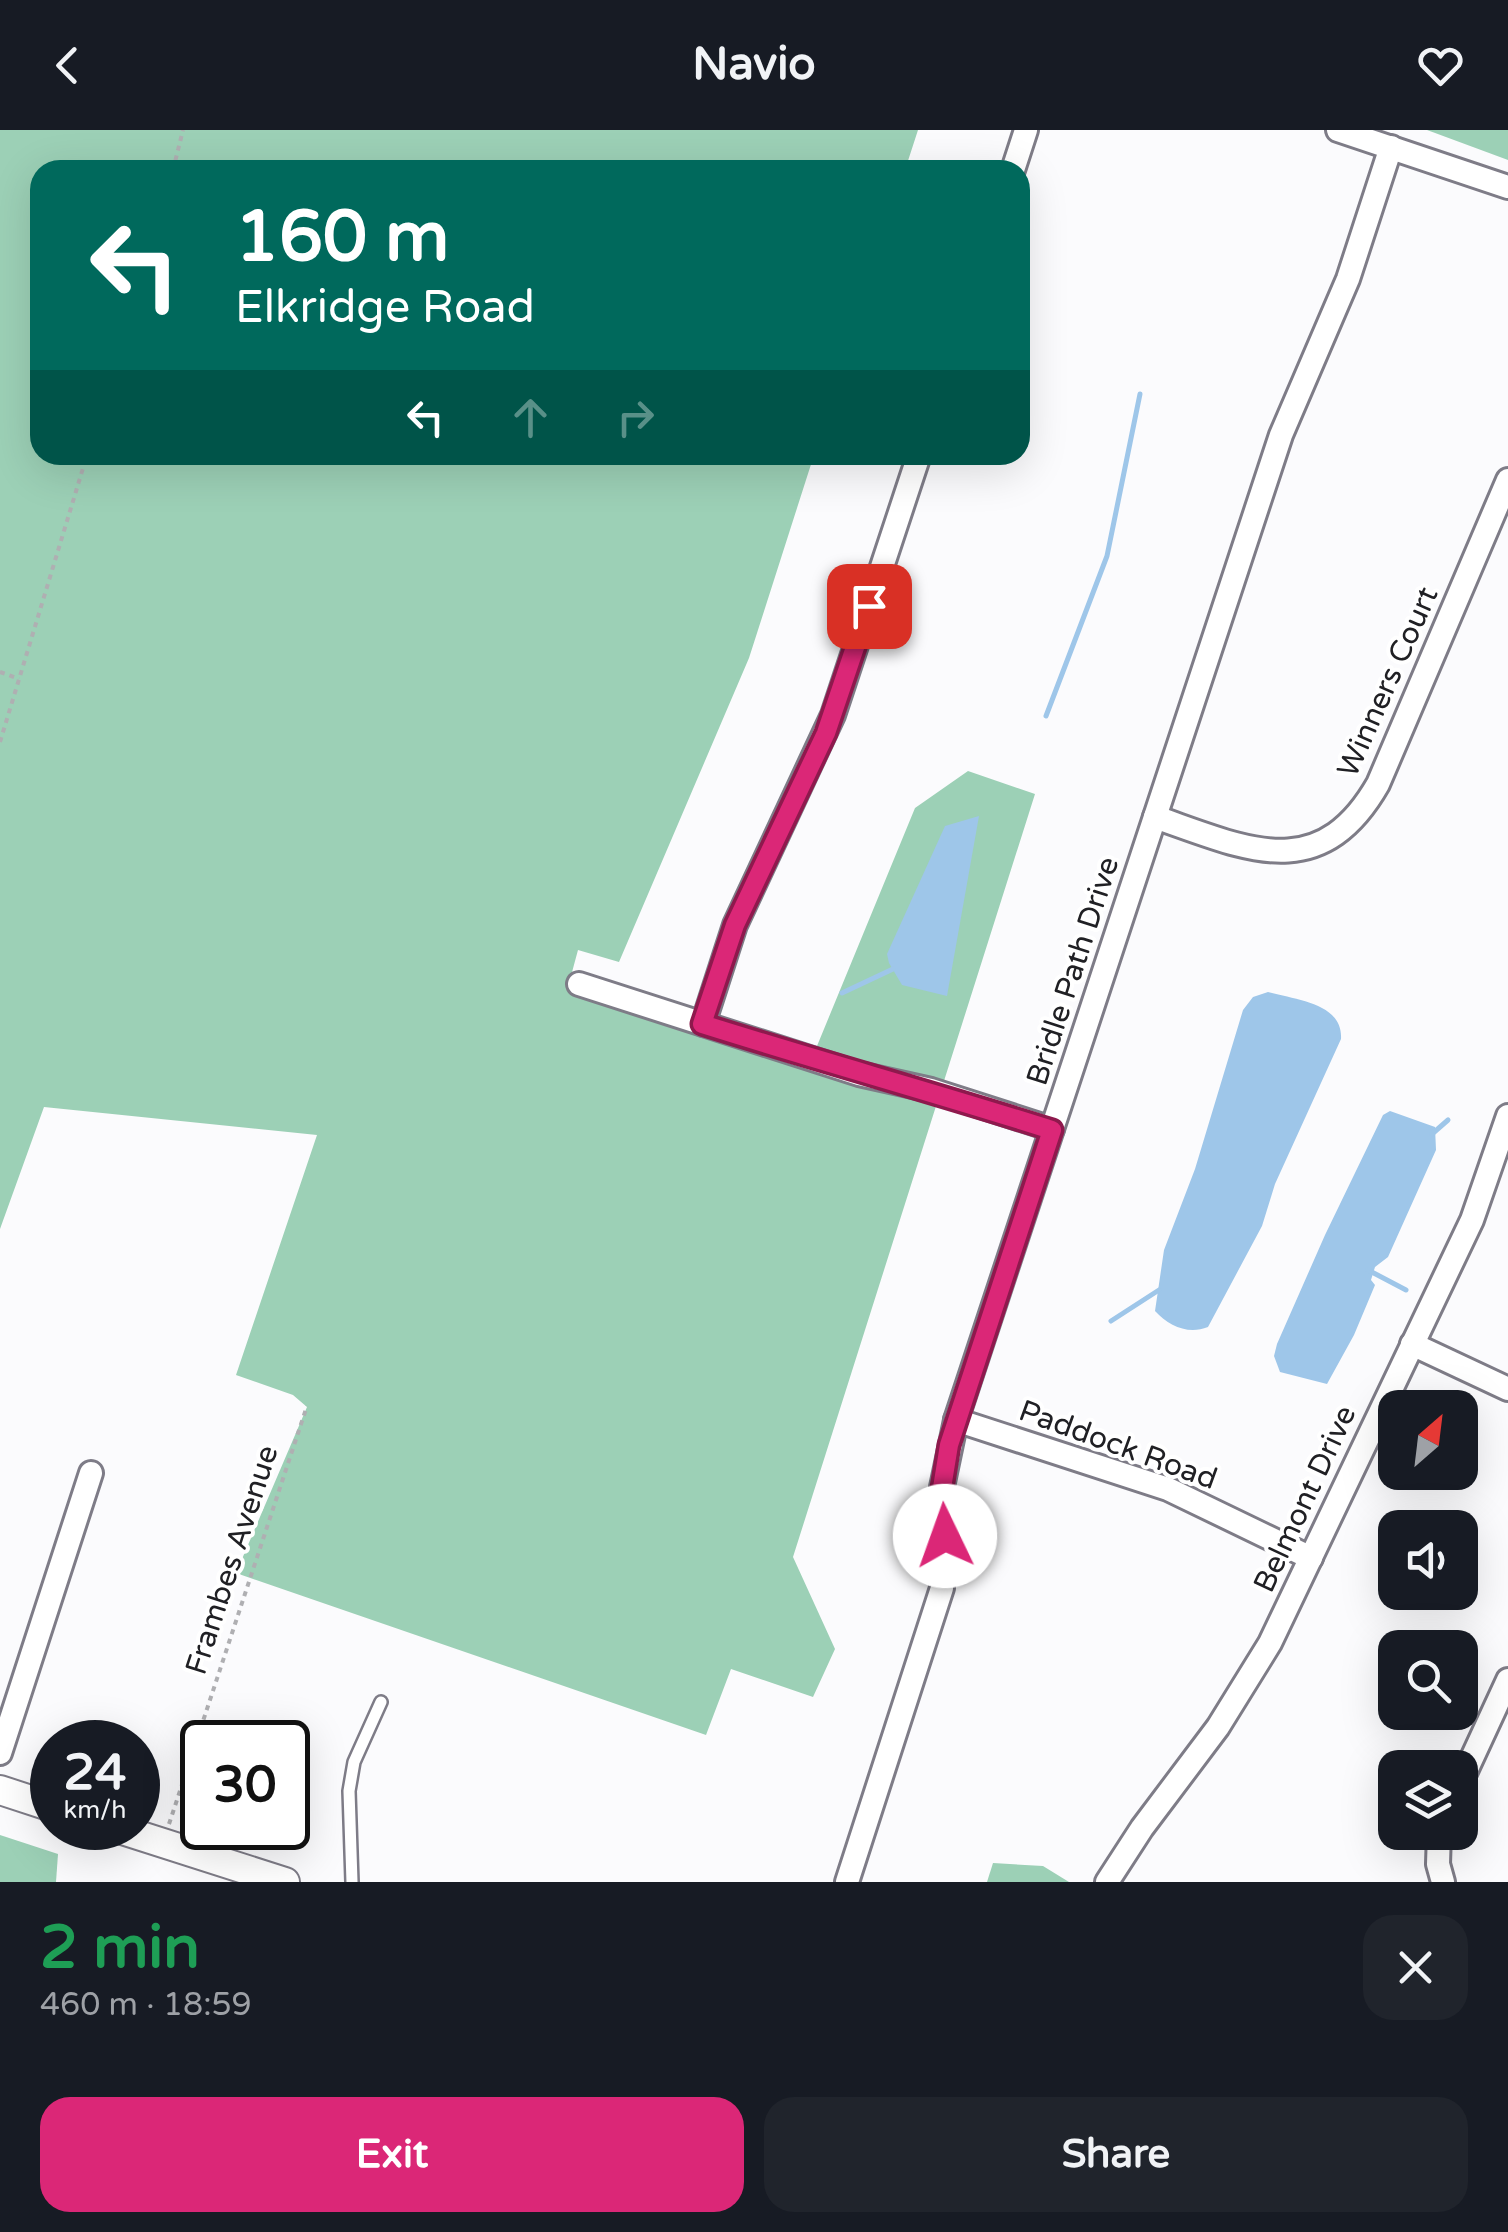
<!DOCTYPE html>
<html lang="en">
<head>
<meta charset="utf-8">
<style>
	body { margin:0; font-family:"Varela Round",sans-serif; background:#20242c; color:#f1f3f6; height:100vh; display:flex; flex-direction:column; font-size:38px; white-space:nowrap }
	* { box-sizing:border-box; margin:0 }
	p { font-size:32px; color:#9ea1a6 }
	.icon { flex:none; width:55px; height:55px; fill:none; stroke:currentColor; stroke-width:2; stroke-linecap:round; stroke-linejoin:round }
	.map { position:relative; height:1752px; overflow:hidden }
	.side { display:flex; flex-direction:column; background:#171b24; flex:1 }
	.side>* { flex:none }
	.top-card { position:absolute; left:30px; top:30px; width:1000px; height:305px; border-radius:30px; box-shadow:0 10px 40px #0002; background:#00695c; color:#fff; overflow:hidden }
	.needle { width:65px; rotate:28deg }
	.buttons { position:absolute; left:1378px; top:1260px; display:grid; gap:20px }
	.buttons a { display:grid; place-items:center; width:100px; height:100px; border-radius:20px; background:#171b24; box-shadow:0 10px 40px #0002; font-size:50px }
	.speed { position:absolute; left:30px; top:1590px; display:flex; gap:20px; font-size:50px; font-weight:700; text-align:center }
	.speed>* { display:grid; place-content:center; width:130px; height:130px; border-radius:50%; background:#171b24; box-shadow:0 10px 40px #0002; line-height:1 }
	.speed small { font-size:25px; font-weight:400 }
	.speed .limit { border:5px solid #111; border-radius:15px; background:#fff; color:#111 }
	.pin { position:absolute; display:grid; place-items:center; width:85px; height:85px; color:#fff; margin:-42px; border-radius:20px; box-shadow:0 5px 15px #0006 }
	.me { position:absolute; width:110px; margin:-55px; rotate:357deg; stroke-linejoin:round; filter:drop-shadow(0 0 8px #0008) }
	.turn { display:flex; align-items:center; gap:35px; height:210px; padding:0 40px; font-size:45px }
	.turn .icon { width:130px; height:130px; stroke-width:2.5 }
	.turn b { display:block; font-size:70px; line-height:85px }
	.lanes { display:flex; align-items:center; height:95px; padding:0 40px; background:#0003; justify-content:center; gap:50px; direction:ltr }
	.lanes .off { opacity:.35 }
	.round { display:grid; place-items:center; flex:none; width:105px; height:105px; border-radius:30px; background:#20242c }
	.summary { display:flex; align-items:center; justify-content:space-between; height:170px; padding:0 40px }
	h1 { font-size:60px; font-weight:700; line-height:75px; color:#1e9e55 }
	.primary-button { display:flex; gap:20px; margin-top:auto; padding:20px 40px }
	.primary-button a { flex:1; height:115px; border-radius:30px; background:#db2777; color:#fff; font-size:40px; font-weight:700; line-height:115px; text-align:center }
	.primary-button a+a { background:#20242c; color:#f1f3f6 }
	header { display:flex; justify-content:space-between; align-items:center; height:130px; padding:0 40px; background:#171b24; font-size:45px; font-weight:700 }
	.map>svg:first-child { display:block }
	.forest { fill:#9cd0b6 }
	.water { fill:#9ec6e9 }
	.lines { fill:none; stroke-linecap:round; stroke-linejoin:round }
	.stream { stroke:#9ec6e9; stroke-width:5 }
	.service-casing { stroke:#7e7c87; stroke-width:16 }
	.minor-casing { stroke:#7e7c87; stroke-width:28 }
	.tertiary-casing { stroke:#7e7c87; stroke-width:32 }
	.path { stroke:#afafb2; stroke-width:4; stroke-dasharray:5 5; stroke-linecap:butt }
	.service { stroke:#fff; stroke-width:11 }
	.minor { stroke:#fff; stroke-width:22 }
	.tertiary { stroke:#fff; stroke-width:28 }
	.route-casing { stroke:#8e194d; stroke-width:25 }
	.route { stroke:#db2777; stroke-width:18 }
	.labels { text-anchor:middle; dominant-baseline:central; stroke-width:8; stroke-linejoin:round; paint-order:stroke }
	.street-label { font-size:30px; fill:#202024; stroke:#fff }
</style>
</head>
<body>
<header><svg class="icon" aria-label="back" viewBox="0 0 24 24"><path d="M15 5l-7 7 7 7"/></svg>Navio<svg class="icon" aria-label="heart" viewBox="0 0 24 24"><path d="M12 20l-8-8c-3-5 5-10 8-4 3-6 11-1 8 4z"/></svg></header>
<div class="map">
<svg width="1508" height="1752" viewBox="0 0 1508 1752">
	<rect width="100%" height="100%" fill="#fbfbfd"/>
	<g class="forest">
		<polygon points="0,0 918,0 905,40 40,40 40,325 814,325 749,528 619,832 578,820 568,857 810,933 915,678 968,641 1035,664 793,1427 835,1519 813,1567 731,1539 706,1605 236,1443 307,1277 293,1265 236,1245 317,1005 44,977 0,1099"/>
		<polygon points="1427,0 1508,0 1508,30"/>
		<polygon points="0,1705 58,1724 56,1752 0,1752"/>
		<polygon points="993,1733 1043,1736 1069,1752 987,1752"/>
	</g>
	<g class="water">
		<polygon points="979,686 947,866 902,855 889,833 887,824 945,696"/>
		<path d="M 1268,862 C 1296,870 1343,873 1341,909 L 1275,1054 L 1262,1096 L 1208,1197 C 1188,1205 1169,1196 1155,1181 L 1164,1120 L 1195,1039 L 1243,880 L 1253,867 Z"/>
		<polygon points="1390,981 1435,997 1436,1020 1388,1127 1375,1137 1371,1150 1375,1155 1354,1205 1327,1254 1280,1242 1274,1226 1277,1214 1325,1105 1383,985"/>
	</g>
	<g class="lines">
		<g class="stream">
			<polyline points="1046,586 1107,426 1140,264"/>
			<polyline points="842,863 893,839"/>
			<polyline points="1432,1004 1448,990"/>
			<polyline points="1368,1140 1406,1160"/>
			<polyline points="1111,1191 1159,1160"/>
		</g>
		<g class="service-casing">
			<polyline id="service" points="352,1752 349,1661 354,1632 381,1572"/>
		</g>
		<g class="minor-casing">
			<g id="minor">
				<polyline points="1338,0 1508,57"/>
				<polyline points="1013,40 1026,0"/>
				<path d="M 1155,687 C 1245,718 1319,757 1378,654 L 1508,350"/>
				<polyline points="579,854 859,944 931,960 1052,999"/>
				<polyline points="703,894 735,795 833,585 919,325"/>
				<polyline points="1412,1214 1508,1259"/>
				<polyline points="956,1290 1168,1359 1311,1428"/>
				<polyline points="0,1623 91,1343"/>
				<polyline points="1460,1654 1508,1550"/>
				<polyline points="1439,1702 1438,1734 1443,1752"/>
				<polyline points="847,1752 942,1458 942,1357 956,1290 1281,305 1348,149 1391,17"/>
				<polyline points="1107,1752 1142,1698 1218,1597 1270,1513 1472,1090 1508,986"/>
			</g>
		</g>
		<g class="tertiary-casing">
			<g id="tertiary">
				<polyline points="0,1660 52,1677"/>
				<polyline points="116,1698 285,1752"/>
			</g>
		</g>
		<g class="path">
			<polyline points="173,40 183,0"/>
			<polyline points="0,542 19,549"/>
			<polyline points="0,612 87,325"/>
			<polyline points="169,1694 307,1276"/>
		</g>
		<use href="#service" class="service"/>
		<use href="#minor" class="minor"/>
		<use href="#tertiary" class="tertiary"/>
	</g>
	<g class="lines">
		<g class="route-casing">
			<path id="route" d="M 869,476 L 826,603 L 735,795 L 702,894 C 819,931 936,963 1052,1000 L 949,1315 L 942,1358 L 945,1406"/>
		</g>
		<use href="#route" class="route"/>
	</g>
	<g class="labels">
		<g class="street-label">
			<text transform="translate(1388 552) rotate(-66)">Winners Court</text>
			<text transform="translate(1073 841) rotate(-72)">Bridle Path Drive</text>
			<text transform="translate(1118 1315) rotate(20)">Paddock Road</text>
			<text transform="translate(1305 1369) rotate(-65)">Belmont Drive</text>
			<text transform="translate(232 1430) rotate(-72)">Frambes Avenue</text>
		</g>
	</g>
</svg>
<div class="buttons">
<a><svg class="needle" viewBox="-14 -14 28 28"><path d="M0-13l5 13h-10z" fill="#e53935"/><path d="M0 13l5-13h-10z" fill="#9ea1a6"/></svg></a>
<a><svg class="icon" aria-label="sound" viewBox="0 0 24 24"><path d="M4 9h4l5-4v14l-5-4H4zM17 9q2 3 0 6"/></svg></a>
<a><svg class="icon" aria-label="search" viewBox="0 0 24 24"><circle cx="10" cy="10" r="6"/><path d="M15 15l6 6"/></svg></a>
<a><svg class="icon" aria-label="layers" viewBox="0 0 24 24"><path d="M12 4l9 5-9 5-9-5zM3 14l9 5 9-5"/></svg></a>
</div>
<div class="speed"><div>24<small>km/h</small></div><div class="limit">30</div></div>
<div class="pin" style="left:869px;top:476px;background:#d93025"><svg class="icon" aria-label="arrive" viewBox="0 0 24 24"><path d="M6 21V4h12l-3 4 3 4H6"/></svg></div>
<svg class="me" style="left:945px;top:1406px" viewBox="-20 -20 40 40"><circle r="19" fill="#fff"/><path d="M0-13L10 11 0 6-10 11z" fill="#db2777"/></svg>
<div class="top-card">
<div class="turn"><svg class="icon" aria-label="left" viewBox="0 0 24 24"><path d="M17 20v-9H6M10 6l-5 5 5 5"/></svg><div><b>160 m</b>Elkridge Road</div></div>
<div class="lanes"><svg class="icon" aria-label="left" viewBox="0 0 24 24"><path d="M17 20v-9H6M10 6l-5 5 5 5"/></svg><svg class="icon off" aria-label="ahead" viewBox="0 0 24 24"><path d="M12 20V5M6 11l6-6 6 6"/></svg><svg class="icon off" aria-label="right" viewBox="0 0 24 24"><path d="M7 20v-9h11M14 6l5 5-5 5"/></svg></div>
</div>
</div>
<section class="side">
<div class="summary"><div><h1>2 min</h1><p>460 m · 18:59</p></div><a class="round"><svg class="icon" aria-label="close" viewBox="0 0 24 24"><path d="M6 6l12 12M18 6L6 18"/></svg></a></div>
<div class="primary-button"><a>Exit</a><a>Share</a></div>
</section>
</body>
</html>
